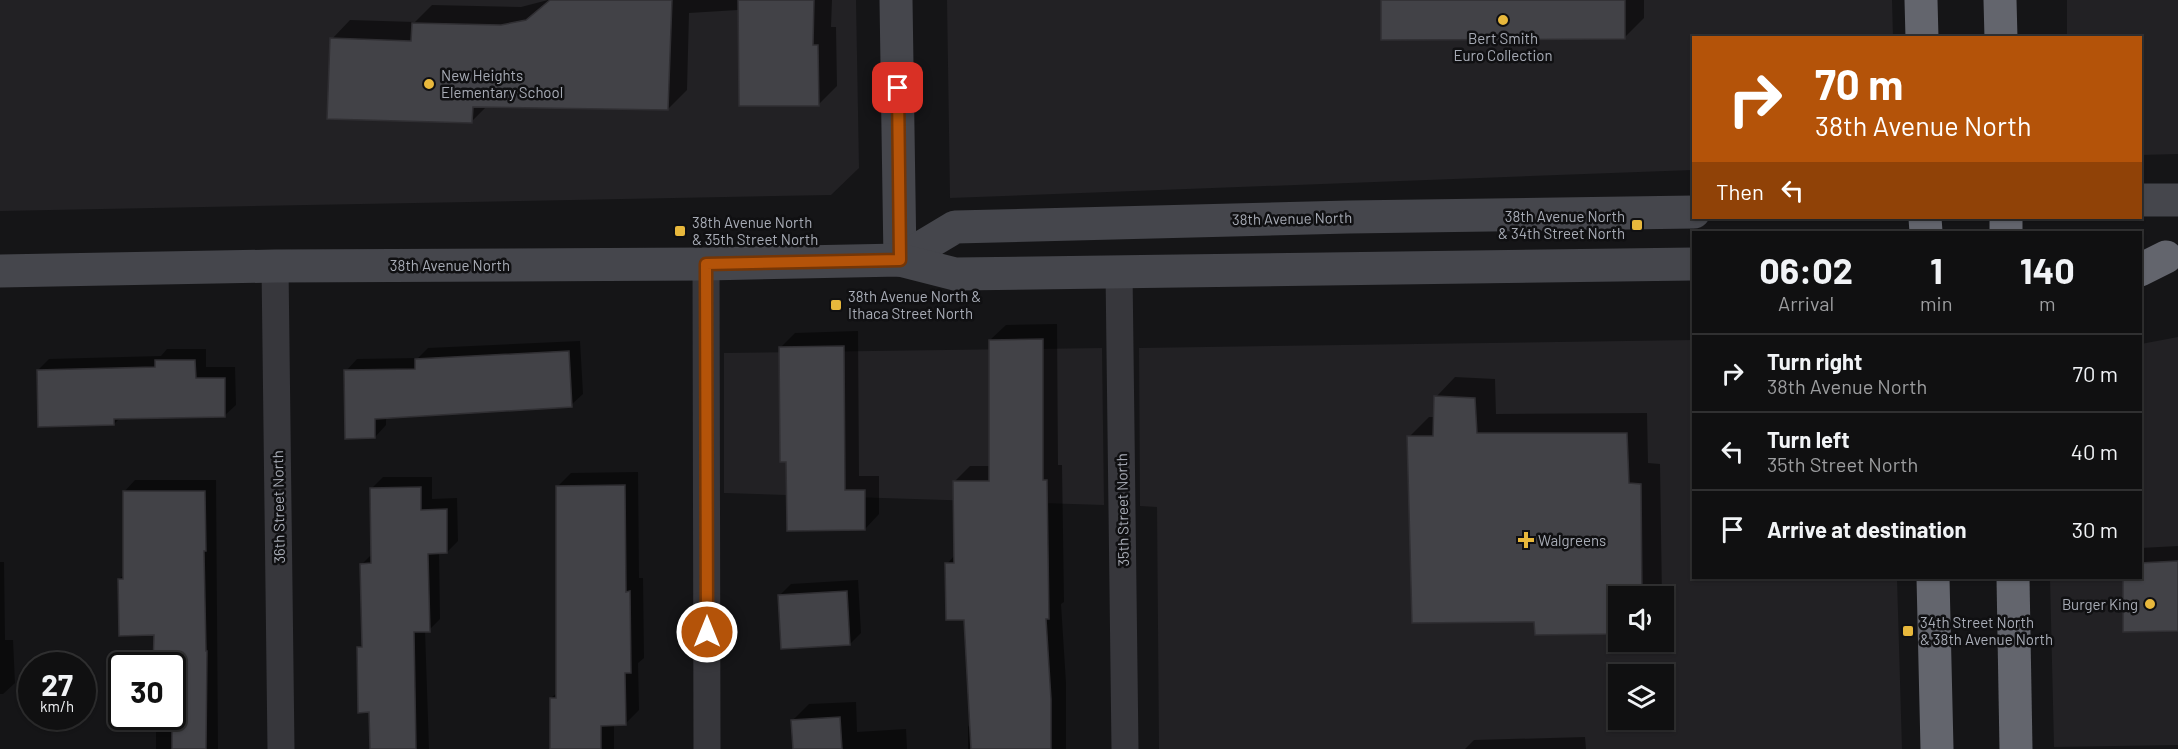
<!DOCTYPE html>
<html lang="en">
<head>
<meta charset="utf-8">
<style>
	body { margin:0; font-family:Barlow,sans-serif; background:#1e1e1f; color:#f1f3f6; height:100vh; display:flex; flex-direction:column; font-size:22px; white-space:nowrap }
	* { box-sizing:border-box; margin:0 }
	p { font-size:20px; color:#9c9d9f }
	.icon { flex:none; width:33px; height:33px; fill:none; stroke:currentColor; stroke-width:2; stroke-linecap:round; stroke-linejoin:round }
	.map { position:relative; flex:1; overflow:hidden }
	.side { position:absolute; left:1692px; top:231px; width:450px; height:348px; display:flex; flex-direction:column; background:#101011; border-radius:0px; box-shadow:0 2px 4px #0004,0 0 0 2px #303031 }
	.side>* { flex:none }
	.top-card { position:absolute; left:1692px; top:36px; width:450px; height:183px; border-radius:0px; box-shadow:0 2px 4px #0004,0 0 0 2px #303031; background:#b45309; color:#fff; overflow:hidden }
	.buttons { position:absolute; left:1608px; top:586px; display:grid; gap:12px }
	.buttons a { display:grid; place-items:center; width:66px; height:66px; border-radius:0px; background:#101011; box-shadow:0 2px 4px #0004,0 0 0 2px #303031; font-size:30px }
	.speed { position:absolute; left:18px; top:652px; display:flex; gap:12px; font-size:30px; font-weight:700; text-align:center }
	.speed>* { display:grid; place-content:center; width:78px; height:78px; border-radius:50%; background:#101011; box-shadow:0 2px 4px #0004,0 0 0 2px #303031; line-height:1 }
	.speed small { font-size:15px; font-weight:400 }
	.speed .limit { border:3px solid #111; border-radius:9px; background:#fff; color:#111 }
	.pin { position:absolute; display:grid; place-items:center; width:51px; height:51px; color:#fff; margin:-26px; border-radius:12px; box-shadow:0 3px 9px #0006 }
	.me { position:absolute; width:66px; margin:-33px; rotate:0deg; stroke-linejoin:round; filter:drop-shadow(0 0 4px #0008) }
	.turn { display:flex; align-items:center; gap:21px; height:126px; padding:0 24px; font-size:27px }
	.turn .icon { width:78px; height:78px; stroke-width:2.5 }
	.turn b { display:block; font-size:42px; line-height:51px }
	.then { display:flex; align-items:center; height:57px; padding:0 24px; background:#0003; gap:12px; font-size:22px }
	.eta { display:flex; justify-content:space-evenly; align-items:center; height:102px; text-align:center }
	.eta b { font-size:36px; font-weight:700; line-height:42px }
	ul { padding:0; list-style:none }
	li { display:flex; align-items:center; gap:18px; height:78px; padding:0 24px; border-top:2px solid #303031 }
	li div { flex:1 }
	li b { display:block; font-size:22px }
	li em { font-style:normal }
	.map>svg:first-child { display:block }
	.built { fill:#222124; fill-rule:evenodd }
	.shadow { fill:#0007 }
	.building { fill:#424247; stroke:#302f33; stroke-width:1.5 }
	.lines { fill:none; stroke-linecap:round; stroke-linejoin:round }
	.street { stroke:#37373c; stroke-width:27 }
	.secondary { stroke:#45464c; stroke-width:33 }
	.highway { stroke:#63656d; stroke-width:33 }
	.route-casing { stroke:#753606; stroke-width:15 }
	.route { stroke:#b45309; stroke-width:10 }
	.poi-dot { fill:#e8b83c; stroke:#101012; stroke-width:2 }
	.labels { text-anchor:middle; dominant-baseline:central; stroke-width:5; stroke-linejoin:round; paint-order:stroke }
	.poi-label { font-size:15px; fill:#a8acb6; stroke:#101012; text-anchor:start }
	.street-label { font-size:15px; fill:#a8acb6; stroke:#101012 }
</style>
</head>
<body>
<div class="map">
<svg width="2178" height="749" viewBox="0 0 2178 749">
	<rect width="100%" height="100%" fill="#151517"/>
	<g class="built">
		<polygon points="0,0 856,0 859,168 831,195 0,211"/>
		<polygon points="947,0 1892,0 1893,37 1694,38 1693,170 950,198"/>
		<polygon points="2067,0 2178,0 2178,154 2141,155 2140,38 2067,37"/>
		<polygon points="2178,337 2178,745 2054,747 2050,578 2140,578 2141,344"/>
		<path d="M 1693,340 L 1694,578 L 1897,578 L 1902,749 L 1159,749 L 1157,507 L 1140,506 L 1139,348 ZM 1618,597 L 1664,597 L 1664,642 L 1618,642 ZM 1618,675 L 1664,675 L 1664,720 L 1618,720 Z"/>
		<polygon points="1102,348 1104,505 724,493 724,353"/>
	</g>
	<g class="shadow">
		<polygon points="548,0 832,0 831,27 836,27 837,86 818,105 738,10 689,13 687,90 668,109 487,106 472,121 332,39 350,20 415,22 432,5 521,7"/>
		<polygon points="1382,0 1644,0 1644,18 1624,38"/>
		<polygon points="1057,324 1058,465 1062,465 1064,602 1061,604 1066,683 1066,749 968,749 968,727 971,723 965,618 947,564 955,555 954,482 970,466 991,466 990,340 1006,325"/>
		<polygon points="858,331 859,476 879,476 879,514 865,529 788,460 781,347 795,333"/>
		<polygon points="580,341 583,394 571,405 386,417 386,425 375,437 346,371 357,359 418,358 428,348"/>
		<polygon points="167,349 206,349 206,367 235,367 236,405 224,416 120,418 114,424 38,370 49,359 161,356"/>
		<polygon points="1455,377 1495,379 1496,414 1647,413 1648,463 1660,464 1662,597 1618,597 1618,632 1536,633 1535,620 1409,437 1429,417 1435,417 1436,397"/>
		<polygon points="638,472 639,578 643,578 644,658 638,663 639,710 625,724 614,724 614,749 552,749 551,698 558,692 557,487 571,473"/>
		<polygon points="383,477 432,477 432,499 457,498 458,541 447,552 439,552 440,619 429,630 425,630 429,749 371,749 371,711 359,648 363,643 362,564 373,553 372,488"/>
		<polygon points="135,480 216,480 218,749 156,749 156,717 172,717 172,666 154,666 155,634 119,579 125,574 124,492"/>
		<polygon points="2178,546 2178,630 2125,631 2124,578 2140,578 2140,548"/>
		<polygon points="0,562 4,562 5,640 13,640 15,683 3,694 0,694"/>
		<polygon points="858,580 861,633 850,644 780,595 791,584"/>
		<polygon points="856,702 857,732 906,729 907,749 795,749 793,720 809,704"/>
		<polygon points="1585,737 1586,749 1465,749 1474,740"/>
	</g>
	<g class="building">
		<polygon points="550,0 672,0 668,110 473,107 472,123 327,119 330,38 411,41 412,23 501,25 526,20"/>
		<polygon points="738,0 814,0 813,45 818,45 819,106 739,106"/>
		<polygon points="1381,0 1625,0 1625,39 1381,40"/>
		<polygon points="1043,339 1043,480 1047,480 1049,619 1046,619 1051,699 1051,749 971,749 964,620 946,620 945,563 954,563 953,481 989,481 989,340"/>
		<polygon points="844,346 845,490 865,490 865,530 787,531 786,462 780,462 779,347"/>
		<polygon points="569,351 572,407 375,419 375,438 345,439 344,370 415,369 415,359"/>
		<polygon points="155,360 195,360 196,378 225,378 225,417 114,419 114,425 38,427 37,370 155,367"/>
		<polygon points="1434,396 1475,398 1477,433 1627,433 1629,483 1641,484 1642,597 1618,597 1618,634 1535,635 1534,622 1412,623 1407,436 1433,436"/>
		<polygon points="625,485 626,592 630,591 631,673 625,673 626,725 601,726 601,749 550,749 550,698 556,698 556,486"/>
		<polygon points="421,487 421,510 447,509 447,553 428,554 430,632 414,632 416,749 370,749 369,712 358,713 357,647 362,647 360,564 371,563 370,488"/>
		<polygon points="123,491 205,491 206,551 204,551 206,651 207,651 206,749 172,749 172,666 153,666 154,635 119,636 118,579 123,579"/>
		<polygon points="2178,561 2178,631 2123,632 2123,578 2140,578 2140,563"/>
		<polygon points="847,591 850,645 781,649 778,595"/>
		<polygon points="840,717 842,749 793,749 791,720"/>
	</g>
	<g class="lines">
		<g class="street">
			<polyline points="706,264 707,749"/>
			<polyline points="275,266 281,749"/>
			<polyline points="1119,271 1125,749"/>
		</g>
		<g class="secondary">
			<polyline points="896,0 900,260"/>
			<polyline points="2140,200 2178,200"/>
			<polyline points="900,260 955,227 1349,217 1694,212"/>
			<polyline points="0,271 275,266 706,264 900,260 955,274 1694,264"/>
		</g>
		<g class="highway">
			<polyline points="1921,0 1922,38"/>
			<polyline points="2000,0 2001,38"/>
			<polyline points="1925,218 1926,232"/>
			<polyline points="2006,218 2006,232"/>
			<polyline points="2140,270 2166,257"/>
			<polyline points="1933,578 1937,749"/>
			<polyline points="2013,578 2016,749"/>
		</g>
	</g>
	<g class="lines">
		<g class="route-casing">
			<polyline id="route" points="707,632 706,264 900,260 898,88"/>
		</g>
		<use href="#route" class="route"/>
	</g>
	<g class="poi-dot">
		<circle cx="1503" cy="20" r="6"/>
		<circle cx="429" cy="84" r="6"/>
		<rect x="1631" y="219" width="12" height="12" rx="3"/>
		<rect x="674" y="225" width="12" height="12" rx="3"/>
		<rect x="830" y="299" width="12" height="12" rx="3"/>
		<path d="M1523 531h6v6h6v6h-6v6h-6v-6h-6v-6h6z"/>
		<circle cx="2150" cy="604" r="6"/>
		<rect x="1902" y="625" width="12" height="12" rx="3"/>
	</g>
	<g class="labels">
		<g class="poi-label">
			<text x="1503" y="38" text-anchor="middle">Bert Smith<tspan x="1503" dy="17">Euro Collection</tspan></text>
			<text x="441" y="75">New Heights<tspan x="441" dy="17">Elementary School</tspan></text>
			<text x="1625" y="216" text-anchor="end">38th Avenue North<tspan x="1625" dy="17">&amp; 34th Street North</tspan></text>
			<text x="692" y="222">38th Avenue North<tspan x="692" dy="17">&amp; 35th Street North</tspan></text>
			<text x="848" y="296">38th Avenue North &amp;<tspan x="848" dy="17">Ithaca Street North</tspan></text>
			<text x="1538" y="540">Walgreens</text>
			<text x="2138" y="604" text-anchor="end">Burger King</text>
			<text x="1920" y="622">34th Street North<tspan x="1920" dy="17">&amp; 38th Avenue North</tspan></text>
		</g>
		<g class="street-label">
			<text transform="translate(1292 218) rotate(-1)">38th Avenue North</text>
			<text x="450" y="265">38th Avenue North</text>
			<text transform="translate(278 507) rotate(-91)">36th Street North</text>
			<text transform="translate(1122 510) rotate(-91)">35th Street North</text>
		</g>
	</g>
</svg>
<div class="buttons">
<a><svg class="icon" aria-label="sound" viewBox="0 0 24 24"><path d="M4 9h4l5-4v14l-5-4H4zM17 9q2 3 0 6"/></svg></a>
<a><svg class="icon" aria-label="layers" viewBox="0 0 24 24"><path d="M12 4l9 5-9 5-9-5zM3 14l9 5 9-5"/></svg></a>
</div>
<div class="speed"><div>27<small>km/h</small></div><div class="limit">30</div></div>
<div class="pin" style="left:898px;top:88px;background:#d93025"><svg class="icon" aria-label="arrive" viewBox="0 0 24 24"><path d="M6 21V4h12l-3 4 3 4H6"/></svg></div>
<svg class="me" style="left:707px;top:632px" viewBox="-20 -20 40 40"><circle r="17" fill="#b45309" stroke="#fff" stroke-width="3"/><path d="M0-11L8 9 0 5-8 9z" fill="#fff"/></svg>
<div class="top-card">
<div class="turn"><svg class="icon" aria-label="right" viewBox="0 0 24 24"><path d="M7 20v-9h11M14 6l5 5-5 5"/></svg><div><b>70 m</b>38th Avenue North</div></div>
<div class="then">Then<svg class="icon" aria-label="left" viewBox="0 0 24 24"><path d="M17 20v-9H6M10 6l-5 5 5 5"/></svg></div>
</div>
<section class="side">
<div class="eta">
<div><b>06:02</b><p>Arrival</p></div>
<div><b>1</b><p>min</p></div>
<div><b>140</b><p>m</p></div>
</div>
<ul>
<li><svg class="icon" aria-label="right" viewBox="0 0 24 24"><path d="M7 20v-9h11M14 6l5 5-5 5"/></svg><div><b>Turn right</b><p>38th Avenue North</p></div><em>70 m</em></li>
<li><svg class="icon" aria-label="left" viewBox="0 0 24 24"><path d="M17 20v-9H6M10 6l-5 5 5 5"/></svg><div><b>Turn left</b><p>35th Street North</p></div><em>40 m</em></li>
<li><svg class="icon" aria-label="arrive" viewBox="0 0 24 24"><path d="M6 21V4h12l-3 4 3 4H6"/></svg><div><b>Arrive at destination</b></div><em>30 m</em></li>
</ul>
</section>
</div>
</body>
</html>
